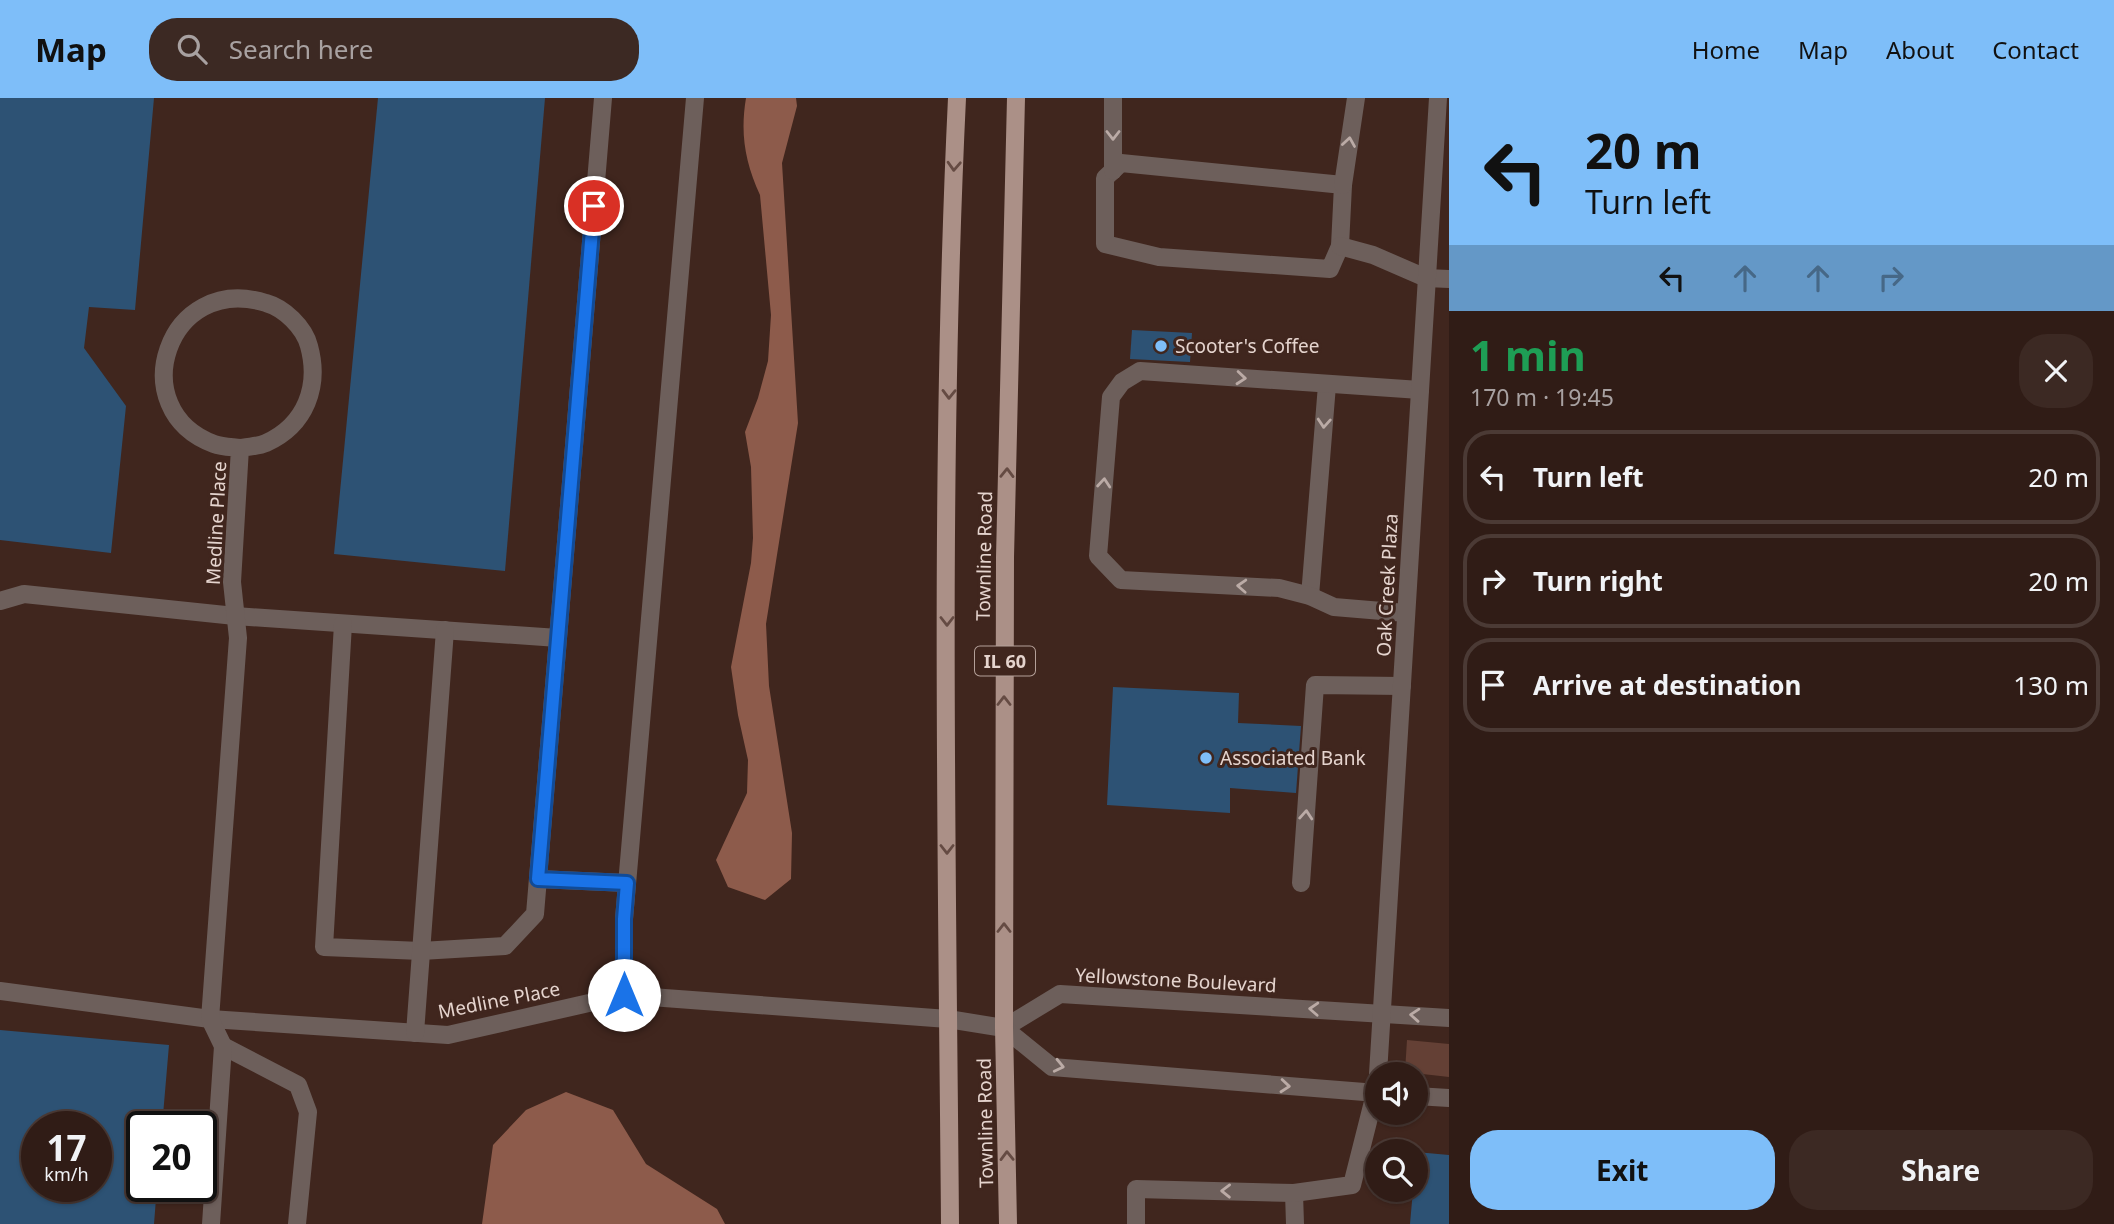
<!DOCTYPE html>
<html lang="en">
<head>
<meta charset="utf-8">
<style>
	body { margin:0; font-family:"Noto Sans",sans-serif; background:#3c2923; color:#f1f3f6; height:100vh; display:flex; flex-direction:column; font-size:26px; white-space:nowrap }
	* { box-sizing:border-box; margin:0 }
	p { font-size:23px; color:#a8a1a1 }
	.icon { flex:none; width:38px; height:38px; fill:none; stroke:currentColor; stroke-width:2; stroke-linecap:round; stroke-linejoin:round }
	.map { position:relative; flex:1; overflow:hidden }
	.sheet { display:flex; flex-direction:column; background:#301c16; width:665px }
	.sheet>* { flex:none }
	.guide { background:#7ebef9; color:#111; overflow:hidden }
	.tools { position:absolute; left:1365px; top:964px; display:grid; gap:14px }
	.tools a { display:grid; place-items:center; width:63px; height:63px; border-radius:50%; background:#301c16; box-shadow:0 2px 5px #0004,0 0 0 2px #4b3a35; font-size:35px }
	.speed { position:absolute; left:21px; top:1013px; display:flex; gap:14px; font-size:35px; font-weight:700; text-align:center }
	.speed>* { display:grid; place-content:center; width:91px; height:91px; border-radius:50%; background:#301c16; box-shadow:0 2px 5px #0004,0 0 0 2px #4b3a35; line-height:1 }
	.speed small { font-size:18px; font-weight:400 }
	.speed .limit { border:4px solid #111; border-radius:10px; background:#fff; color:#111 }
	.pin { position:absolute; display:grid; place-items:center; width:60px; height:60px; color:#fff; margin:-30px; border:4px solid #fff; border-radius:50%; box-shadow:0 2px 7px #0007 }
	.me { position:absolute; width:77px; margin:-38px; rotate:0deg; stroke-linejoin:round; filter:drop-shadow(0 0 5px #0008) }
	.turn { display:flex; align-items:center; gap:24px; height:147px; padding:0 21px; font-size:32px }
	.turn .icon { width:91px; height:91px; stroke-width:2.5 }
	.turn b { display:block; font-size:49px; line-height:60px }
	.lanes { display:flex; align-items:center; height:66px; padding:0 21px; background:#0003; justify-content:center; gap:35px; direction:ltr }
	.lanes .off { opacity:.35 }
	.round { display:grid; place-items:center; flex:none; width:74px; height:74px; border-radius:28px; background:#3c2923 }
	.head { display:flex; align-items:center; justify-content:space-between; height:119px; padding:0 21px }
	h1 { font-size:42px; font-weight:700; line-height:52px; color:#1e9e55 }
	.primary-button { display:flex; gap:14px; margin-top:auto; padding:14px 21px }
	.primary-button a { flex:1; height:80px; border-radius:28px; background:#7ebef9; color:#111; font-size:28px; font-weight:700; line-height:80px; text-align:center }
	.primary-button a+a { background:#3c2923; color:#f1f3f6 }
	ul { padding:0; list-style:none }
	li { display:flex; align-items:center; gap:21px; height:94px; margin:0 14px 10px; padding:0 7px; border:4px solid #4b3a35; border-radius:28px }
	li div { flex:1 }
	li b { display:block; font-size:26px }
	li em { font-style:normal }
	header { display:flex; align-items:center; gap:42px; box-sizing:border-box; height:98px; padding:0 35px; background:#7ebef9; color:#111 }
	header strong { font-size:33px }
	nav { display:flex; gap:38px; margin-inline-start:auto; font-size:24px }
	.search { width:490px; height:63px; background:#3c2923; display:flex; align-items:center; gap:18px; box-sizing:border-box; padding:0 24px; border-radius:28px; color:#a8a1a1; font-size:26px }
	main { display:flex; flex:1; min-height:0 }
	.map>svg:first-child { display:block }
	.green { fill:#644035 }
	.water { fill:#8d5b4b }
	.building { fill:#2d5274; fill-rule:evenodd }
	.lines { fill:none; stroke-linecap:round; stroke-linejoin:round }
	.minor { stroke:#6d5f5b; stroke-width:18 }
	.major { stroke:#ab9087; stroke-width:18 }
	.oneway { stroke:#bbaba6 }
	.oneway2 { stroke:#654b43 }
	.route-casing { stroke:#114b97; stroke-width:18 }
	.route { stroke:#1a73e8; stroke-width:12 }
	.poi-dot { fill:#7ebef9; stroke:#40261e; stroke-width:2.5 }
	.labels { text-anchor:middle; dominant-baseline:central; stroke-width:6; stroke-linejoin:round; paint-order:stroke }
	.shield { fill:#40261e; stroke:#b4a099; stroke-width:2 }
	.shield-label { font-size:18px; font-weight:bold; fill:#e5d4ce }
	.poi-label { font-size:19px; fill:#e5d4ce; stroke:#40261e; text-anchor:start }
	.street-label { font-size:19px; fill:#e5d4ce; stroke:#40261e }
</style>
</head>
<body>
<header>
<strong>Map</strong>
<div class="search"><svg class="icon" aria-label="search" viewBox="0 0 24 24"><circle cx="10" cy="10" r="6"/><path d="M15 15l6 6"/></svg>Search here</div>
<nav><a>Home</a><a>Map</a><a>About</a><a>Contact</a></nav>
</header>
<main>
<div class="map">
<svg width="1449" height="1126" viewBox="0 0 1449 1126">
	<rect width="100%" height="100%" fill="#40261e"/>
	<polygon class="green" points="1407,942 1449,946 1449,979 1405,974"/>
	<g class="water">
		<path d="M 746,0 L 796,0 L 797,8 L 782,65 L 798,325 L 766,526 L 769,588 L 792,735 L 791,781 L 765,802 L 728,789 L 716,762 L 747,695 L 748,662 L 738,617 L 731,569 L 751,465 L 753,440 L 751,369 L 745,334 L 758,300 L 768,263 L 771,217 L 760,97 C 745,64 740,36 746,0 Z"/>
		<polygon points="566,994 613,1012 646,1066 717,1111 725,1126 482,1126 493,1047 526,1012"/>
	</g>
	<g class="building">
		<polygon points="0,0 154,0 135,212 89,209 84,250 126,308 111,455 0,442"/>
		<polygon points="378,0 545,0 505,473 334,456"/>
		<polygon points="1132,232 1192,235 1190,264 1130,261"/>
		<polygon points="1113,589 1239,595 1238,625 1301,628 1296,695 1230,690 1230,715 1107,707"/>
		<path d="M 0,932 L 169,947 L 162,1029 L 142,1029 L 142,1088 L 157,1088 L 154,1126 L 0,1126 ZM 37,1029 L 96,1029 L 96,1088 L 37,1088 Z"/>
		<polygon points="1416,1054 1449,1057 1449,1126 1410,1126 1413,1092 1416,1092"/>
	</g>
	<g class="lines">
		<g class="minor">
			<polygon points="1121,65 1343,87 1340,148 1330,171 1159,159 1105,146 1105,80"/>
			<polyline points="1113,73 1113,0"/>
			<polyline points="1343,87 1356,0"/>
			<polyline points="1340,148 1373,157 1426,180 1449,181"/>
			<polyline points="1310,498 1327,287"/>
			<polyline points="0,503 24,496 235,518 558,540 603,0"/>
			<polyline points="1406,515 1334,509 1310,498 1279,490 1121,482 1098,458 1111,299 1122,284 1140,273 1420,292"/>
			<polyline points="343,526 324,849 421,853 505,848 535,816 558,540"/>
			<polyline points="538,781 627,785"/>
			<polyline points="1301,785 1315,587 1402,588"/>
			<polyline points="0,893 210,921 448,937 624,897 948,921 1004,930"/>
			<polyline points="624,897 624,821 695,0"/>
			<polyline points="1004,930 1060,896 1449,920"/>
			<polyline points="1004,930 1052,969 1377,995"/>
			<polyline points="415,935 445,532"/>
			<polyline points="223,948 298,987 308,1014 297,1126"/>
			<polyline points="1378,976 1438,0"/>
			<polyline points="1416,998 1449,1000"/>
			<polyline points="1294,1095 1295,1126"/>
			<path d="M 211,1126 L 223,948 L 210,921 L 238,540 L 232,484 L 240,350 C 232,349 222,349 214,346 C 122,312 167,174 266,205 C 284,210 304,229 309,248 C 320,288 306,327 266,345 C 259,348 249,349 240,350"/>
			<polyline points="1136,1126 1136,1091 1294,1095 1352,1087 1377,988"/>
		</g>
		<g class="major">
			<path d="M 950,1126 C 947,751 939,375 957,0"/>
			<polyline points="1008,1126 1004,930 1005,459 1016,0"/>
		</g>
	</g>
	<defs><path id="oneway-chevron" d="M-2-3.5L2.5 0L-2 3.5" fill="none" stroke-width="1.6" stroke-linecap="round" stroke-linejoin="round" transform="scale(1.75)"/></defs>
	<g class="oneway">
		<use href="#oneway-chevron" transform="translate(1113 37) rotate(90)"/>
		<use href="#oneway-chevron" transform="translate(1349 44) rotate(-81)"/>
		<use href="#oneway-chevron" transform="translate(1241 280) rotate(5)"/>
		<use href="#oneway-chevron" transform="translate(1324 325) rotate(94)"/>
		<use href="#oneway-chevron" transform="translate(1104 385) rotate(-85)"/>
		<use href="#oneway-chevron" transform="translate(1242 488) rotate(-177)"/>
		<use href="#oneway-chevron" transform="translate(1306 717) rotate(-86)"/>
		<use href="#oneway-chevron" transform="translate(1314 911) rotate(-177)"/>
		<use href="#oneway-chevron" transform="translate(1415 917) rotate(-176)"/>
		<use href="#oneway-chevron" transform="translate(1059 968) rotate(13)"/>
		<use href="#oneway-chevron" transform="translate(1285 988) rotate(5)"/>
		<use href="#oneway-chevron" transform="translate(1226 1093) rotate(-179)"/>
	</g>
	<g class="oneway2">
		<use href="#oneway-chevron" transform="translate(954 68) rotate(93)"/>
		<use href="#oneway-chevron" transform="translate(949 296) rotate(91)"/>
		<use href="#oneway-chevron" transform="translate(1007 375) rotate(-89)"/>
		<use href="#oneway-chevron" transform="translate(947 523) rotate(90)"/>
		<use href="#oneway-chevron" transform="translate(1004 603) rotate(-90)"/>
		<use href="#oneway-chevron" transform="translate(947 751) rotate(90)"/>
		<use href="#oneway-chevron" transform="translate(1004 830) rotate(-90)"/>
		<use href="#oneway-chevron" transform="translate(1007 1058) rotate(-91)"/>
	</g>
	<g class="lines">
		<g class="route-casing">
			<polyline id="route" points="594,108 538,781 627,785 624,821 624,897"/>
		</g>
		<use href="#route" class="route"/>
	</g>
	<g class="poi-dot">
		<circle cx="1161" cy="248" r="7"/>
		<circle cx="1206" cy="660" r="7"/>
	</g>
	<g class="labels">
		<rect class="shield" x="975" y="548.5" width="60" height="29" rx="5"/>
		<g class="shield-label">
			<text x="1005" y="563">IL 60</text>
		</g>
		<g class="poi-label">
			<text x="1175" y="248">Scooter's Coffee</text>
			<text x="1220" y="660">Associated Bank</text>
		</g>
		<g class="street-label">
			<text transform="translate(216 425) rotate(-87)">Medline Place</text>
			<text transform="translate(984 458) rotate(-89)">Townline Road</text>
			<text transform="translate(1387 487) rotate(-87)">Oak Creek Plaza</text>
			<text transform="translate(1176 882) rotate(3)">Yellowstone Boulevard</text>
			<text transform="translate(499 902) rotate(-11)">Medline Place</text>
			<text transform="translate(985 1025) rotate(-91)">Townline Road</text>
		</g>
	</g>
</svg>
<div class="tools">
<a><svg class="icon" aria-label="sound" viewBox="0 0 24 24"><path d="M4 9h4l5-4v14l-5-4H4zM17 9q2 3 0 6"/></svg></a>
<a><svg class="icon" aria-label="search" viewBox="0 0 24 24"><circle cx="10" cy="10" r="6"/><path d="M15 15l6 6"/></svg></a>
</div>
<div class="speed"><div>17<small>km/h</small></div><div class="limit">20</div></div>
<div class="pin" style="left:594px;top:108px;background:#d93025"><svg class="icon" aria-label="arrive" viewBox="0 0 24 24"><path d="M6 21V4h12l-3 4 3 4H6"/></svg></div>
<svg class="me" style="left:624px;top:897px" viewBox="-20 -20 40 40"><circle r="19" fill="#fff"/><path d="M0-13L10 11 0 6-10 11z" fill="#1a73e8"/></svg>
</div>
<section class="sheet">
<div class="guide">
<div class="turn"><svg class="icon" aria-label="left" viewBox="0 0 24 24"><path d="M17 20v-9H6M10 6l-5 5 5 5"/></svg><div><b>20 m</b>Turn left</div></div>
<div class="lanes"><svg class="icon" aria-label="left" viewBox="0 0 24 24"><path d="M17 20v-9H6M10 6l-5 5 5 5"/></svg><svg class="icon off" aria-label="ahead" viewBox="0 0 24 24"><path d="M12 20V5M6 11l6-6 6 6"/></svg><svg class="icon off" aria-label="ahead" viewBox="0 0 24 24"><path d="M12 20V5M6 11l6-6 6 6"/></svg><svg class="icon off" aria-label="right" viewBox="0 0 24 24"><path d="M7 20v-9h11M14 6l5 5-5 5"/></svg></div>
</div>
<div class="head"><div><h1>1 min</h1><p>170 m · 19:45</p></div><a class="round"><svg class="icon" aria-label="close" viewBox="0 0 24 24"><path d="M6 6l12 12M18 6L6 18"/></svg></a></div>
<ul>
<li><svg class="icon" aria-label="left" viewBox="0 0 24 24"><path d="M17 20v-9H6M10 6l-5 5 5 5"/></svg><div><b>Turn left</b></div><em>20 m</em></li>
<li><svg class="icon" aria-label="right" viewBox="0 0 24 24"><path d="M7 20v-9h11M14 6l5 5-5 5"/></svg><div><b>Turn right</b></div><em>20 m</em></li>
<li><svg class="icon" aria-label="arrive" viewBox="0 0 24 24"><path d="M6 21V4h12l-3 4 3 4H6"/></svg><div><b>Arrive at destination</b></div><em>130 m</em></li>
</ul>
<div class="primary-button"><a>Exit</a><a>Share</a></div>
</section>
</main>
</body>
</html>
